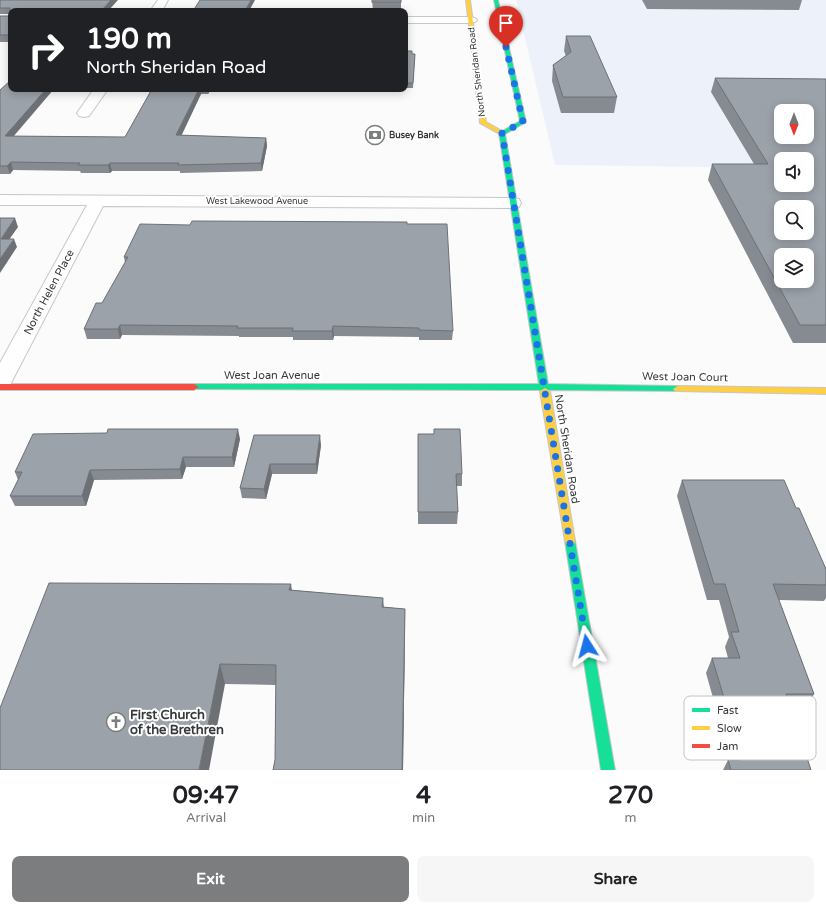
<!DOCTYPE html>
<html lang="en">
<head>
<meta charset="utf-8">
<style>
	body { margin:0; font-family:"Varela Round",sans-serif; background:#f6f6f6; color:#202124; height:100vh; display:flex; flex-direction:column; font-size:15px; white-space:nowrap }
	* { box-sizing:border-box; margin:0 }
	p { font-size:13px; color:#757577 }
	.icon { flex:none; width:22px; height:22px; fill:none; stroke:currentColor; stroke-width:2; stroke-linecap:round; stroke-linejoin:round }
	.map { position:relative; height:770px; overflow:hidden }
	.sheet { display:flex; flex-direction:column; background:#fff; flex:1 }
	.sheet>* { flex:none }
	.hud { position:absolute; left:8px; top:8px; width:400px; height:84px; border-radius:8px; box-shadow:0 2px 10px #0003; background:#202124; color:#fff; overflow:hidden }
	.needle { width:26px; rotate:180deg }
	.buttons { position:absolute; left:774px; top:104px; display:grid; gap:8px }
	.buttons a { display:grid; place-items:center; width:40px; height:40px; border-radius:8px; background:#fff; box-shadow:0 2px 10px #0003; font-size:20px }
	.pin { position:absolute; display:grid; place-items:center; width:34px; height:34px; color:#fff; margin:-41px -17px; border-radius:50% 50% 50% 0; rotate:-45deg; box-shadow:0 0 4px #0007 }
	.pin .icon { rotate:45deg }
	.me { position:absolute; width:44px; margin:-22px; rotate:351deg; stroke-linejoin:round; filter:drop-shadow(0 0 3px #0008) }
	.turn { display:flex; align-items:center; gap:14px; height:84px; padding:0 12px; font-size:18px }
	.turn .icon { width:52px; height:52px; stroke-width:2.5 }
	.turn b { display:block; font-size:28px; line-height:34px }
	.eta { display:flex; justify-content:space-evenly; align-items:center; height:68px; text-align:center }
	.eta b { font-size:24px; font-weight:700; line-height:28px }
	.cta { display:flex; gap:8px; margin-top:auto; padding:8px 12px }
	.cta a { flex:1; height:46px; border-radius:8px; background:#7b7d7f; color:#fff; font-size:16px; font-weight:700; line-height:46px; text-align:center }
	.cta a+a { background:#f6f6f6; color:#202124 }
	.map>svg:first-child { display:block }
	.built { fill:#edf2fa; fill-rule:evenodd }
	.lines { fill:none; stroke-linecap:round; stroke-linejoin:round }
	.street-casing { stroke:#c6c7c9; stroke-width:2 }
	.fast-casing { stroke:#c6c7c9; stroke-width:2 }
	.slow-casing { stroke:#c6c7c9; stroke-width:2 }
	.jam-casing { stroke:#c6c7c9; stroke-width:2 }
	.street { fill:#fefeff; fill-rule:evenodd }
	.fast { fill:#16e098; fill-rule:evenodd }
	.slow { fill:#ffcf43; fill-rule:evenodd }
	.jam { fill:#f24e42; fill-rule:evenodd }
	.wall { fill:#868b91 }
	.shaded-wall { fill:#6d7176 }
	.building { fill:#9ca2a9; stroke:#6d7176; fill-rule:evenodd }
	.route { stroke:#1a73e8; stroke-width:7; stroke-dasharray:0 12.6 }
	.labels { text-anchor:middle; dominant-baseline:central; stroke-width:4; stroke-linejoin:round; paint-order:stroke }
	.far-street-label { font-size:9px; fill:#36393c; stroke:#fff }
	.far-poi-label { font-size:9px; font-weight:bold; fill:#36393c; stroke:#fff; text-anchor:start }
	.street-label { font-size:11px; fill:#36393c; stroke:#fff }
	.near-poi-label { font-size:13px; font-weight:bold; fill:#36393c; stroke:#fff; text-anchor:start }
	.key { fill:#fff; stroke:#c3c4c4; stroke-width:1 }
	.key-label { font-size:11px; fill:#36393c }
</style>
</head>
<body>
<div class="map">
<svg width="826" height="770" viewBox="0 0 826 770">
	<rect width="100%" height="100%" fill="#fbfbfc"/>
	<path class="built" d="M 516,0 L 826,0 L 826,169 L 807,159 L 781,159 L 781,168 L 555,165 ZM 781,111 L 807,111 L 807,137 L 781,137 Z"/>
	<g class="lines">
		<g class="street-casing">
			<g id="street">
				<polygon points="158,0 168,0 162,11 150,11"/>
				<polygon points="405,17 471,17 475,18 477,20 475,22 471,23 405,23"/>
				<polygon points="94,89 108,89 89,116 84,117 79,116 77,113"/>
				<polygon points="0,195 513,198 519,199 521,203 519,207 513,208 103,206 11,383 8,388 0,390 0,363 87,205 0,205"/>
			</g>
		</g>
		<g class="fast-casing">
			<g id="fast">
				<polygon points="494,0 498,0 526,122 505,134 548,384 678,386 683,389 681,391 549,390 548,393 542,393 540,390 191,389 189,387 191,385 194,384 539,384 499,133 520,121"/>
				<polygon points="570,537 574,538 575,541 615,770 601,770 565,541 566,538"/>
			</g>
		</g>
		<g class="slow-casing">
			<g id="slow">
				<polygon points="466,0 470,0 486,122 504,132 504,134 500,134 480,123"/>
				<polygon points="678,386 826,388 826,394 675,391 673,389"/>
				<polygon points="545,388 550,391 575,541 574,544 570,545 566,544 565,541 540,391"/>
			</g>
		</g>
		<g class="jam-casing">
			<polygon id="jam" points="0,384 194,384 199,387 194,390 0,390"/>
		</g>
		<use href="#street" class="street"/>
		<use href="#fast" class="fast"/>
		<use href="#slow" class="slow"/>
		<use href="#jam" class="jam"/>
	</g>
	<g class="wall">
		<polygon points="0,0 108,11 11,11 11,42 0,42 0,16 10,16 10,14 0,14"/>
		<polygon points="372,0 401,0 401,11 373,11"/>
		<polygon points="642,0 802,0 799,10 647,9"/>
		<polygon points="566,36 617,97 614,113 561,113 552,81 553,65 566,56 564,51"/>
		<polygon points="405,51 412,54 415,54 413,88 405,88"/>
		<polygon points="715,78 826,79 826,343 793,343 708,180 712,164 754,164 711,92"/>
		<polygon points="152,89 211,89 208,94 201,94 181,135 266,138 267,146 262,171 180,173 180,171 112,171 110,173 81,173 80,171 13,170 10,174 0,174 0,90 14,136 125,137"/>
		<polygon points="407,224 453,331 452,340 419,340 419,337 334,336 333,340 293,340 293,337 239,337 239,336 122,335 120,339 87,339 84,329 102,303 125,263 124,257 190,225"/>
		<polygon points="418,434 462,474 462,486 456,486 458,512 457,524 418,524"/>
		<polygon points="254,435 321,445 317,474 272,474 266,499 242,498 240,488"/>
		<polygon points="240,439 234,467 186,467 182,479 94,480 86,506 15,506 10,496 18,480 15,472"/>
		<polygon points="682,480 796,508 826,569 826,598 824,601 779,600 814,694 805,710 791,709 811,770 723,770 728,760 725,746 726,744 706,673 712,658 728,658 725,647 729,637 719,600 707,600 677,496"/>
		<polygon points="291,590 383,598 384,607 405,609 405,630 403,770 273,770 275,760 276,685 225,684 0,770"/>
	</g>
	<g class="shaded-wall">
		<polygon points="111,0 118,0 108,11 101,11"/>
		<polygon points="251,0 255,0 249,11 245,11"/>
		<polygon points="46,89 54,89 7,144 5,136"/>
		<polygon points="199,89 200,89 201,94 178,143 176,135"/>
		<polygon points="207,89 211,89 208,94"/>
		<polygon points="266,138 267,146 262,171 261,163"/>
		<polygon points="11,162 13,170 10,174 7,166"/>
		<polygon points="110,163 112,171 110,173 108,165"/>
		<polygon points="15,218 18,227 4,247 1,239"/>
		<polygon points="14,239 17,247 0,273 0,259"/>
		<polygon points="120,325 122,335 120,339 118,329"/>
		<polygon points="333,326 334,336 333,340 332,331"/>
		<polygon points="238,429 240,439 234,467 232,457"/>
		<polygon points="320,435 321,445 317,474 316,464"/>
		<polygon points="183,457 186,467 182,479 180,469"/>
		<polygon points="270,464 272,474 266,499 264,489"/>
		<polygon points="90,470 94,480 86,506 82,496"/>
		<polygon points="291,584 294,605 289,590"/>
		<polygon points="405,609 405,630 403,770 402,770"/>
		<polygon points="220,664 225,684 209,770 199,770"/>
	</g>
	<g class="building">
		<polygon points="0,0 111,0 101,11 11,11 11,35 0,35 0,16 10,16 10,8 0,8"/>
		<polygon points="200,0 251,0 245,11 193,11"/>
		<rect x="372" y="0" width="29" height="2"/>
		<polygon points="566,36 590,36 617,97 563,97 553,65 571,52"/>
		<polygon points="405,51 412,51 412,54 415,54 413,83 405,83"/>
		<path d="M 715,78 L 826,79 L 826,325 L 800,325 L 712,164 L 768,164 ZM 781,111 L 807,111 L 807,137 L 781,137 ZM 781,159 L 807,159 L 807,185 L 781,185 ZM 781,207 L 807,207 L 807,233 L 781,233 ZM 781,255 L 807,255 L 807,281 L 781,281 Z"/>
		<polygon points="11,80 11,89 46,89 5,136 125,137 152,89 199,89 176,135 266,138 261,163 178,165 179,163 110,163 108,165 78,165 80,163 11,162 7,166 0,166 0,90"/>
		<polygon points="0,218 15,218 1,239 14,239 0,259"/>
		<polygon points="192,221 407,222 407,224 447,224 453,331 419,330 419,328 333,326 332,331 292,331 293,328 237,328 238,326 120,325 118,329 84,329 96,303 102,303 128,257 124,257 140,224 190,225"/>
		<polygon points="108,429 238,429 232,457 183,457 180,469 90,470 82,496 10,496 22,472 15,472 33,434 107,433"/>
		<polygon points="434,429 460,429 462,474 456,474 458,512 418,512 418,434 434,434"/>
		<polygon points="254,435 320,435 316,464 270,464 264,489 240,488"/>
		<polygon points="682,480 784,480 796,508 799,508 826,569 826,585 773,584 814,694 786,694 811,770 731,770 728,760 740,760 732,731 734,731 712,658 740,658 731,632 739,632 725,584 714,584"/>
		<polygon points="49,583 291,584 289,590 383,598 382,607 405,609 402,770 273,770 275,760 276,665 220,664 199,770 0,770 0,708"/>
	</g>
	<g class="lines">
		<polyline class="route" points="506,47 523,122 502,133 587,646"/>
	</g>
	<defs>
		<g id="bank-ring" transform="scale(1)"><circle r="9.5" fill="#fff" stroke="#7b7d7f" stroke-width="1.5"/><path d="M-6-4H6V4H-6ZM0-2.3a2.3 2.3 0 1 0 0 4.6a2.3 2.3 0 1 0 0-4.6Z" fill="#7b7d7f"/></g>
		<g id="church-ring" transform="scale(1)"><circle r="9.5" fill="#fff" stroke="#7b7d7f" stroke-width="1.5"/><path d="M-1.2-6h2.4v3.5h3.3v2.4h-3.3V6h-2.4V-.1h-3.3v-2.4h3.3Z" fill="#7b7d7f"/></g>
	</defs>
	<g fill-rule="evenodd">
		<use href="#bank-ring" x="375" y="135"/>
		<use href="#church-ring" x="116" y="722"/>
	</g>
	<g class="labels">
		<g class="far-street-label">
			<text transform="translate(477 72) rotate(-97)">North Sheridan Road</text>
			<text x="257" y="201">West Lakewood Avenue</text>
		</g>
		<g class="far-poi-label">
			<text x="389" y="135">Busey Bank</text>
		</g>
		<g class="street-label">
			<text transform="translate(49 292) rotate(-62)">North Helen Place</text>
			<text x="272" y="375">West Joan Avenue</text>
			<text transform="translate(685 377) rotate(1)">West Joan Court</text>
			<text transform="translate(567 449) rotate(81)">North Sheridan Road</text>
		</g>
		<g class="near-poi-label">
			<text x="130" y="715">First Church<tspan x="130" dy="15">of the Brethren</tspan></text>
		</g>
	</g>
	<rect x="684" y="696" width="132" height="64" rx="6" class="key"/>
	<rect x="692" y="708" width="18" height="4" fill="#16e098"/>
	<rect x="692" y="726" width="18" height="4" fill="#ffcf43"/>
	<rect x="692" y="744" width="18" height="4" fill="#f24e42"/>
	<g class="key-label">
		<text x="717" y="714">Fast</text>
		<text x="717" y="732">Slow</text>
		<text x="717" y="750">Jam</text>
	</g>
</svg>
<div class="buttons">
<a><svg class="needle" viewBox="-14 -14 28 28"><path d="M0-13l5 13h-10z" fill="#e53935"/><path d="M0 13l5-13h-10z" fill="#757577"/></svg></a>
<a><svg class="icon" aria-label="sound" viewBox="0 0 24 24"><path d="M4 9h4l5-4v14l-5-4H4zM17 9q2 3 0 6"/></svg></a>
<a><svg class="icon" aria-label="search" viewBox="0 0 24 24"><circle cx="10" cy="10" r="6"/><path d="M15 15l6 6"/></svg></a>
<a><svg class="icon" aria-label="layers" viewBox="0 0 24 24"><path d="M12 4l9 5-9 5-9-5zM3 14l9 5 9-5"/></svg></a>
</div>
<div class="pin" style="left:506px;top:47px;background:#d93025"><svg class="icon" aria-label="arrive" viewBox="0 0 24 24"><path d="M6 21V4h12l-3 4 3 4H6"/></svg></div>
<svg class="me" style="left:587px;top:646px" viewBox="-20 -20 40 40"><path d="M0-17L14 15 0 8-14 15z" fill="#1a73e8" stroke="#fff" stroke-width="4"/></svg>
<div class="hud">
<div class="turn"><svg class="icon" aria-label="right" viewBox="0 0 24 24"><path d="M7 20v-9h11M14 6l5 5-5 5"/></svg><div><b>190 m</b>North Sheridan Road</div></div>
</div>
</div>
<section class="sheet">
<div class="eta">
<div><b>09:47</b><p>Arrival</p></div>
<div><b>4</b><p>min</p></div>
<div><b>270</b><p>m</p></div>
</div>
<div class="cta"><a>Exit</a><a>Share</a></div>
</section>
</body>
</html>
